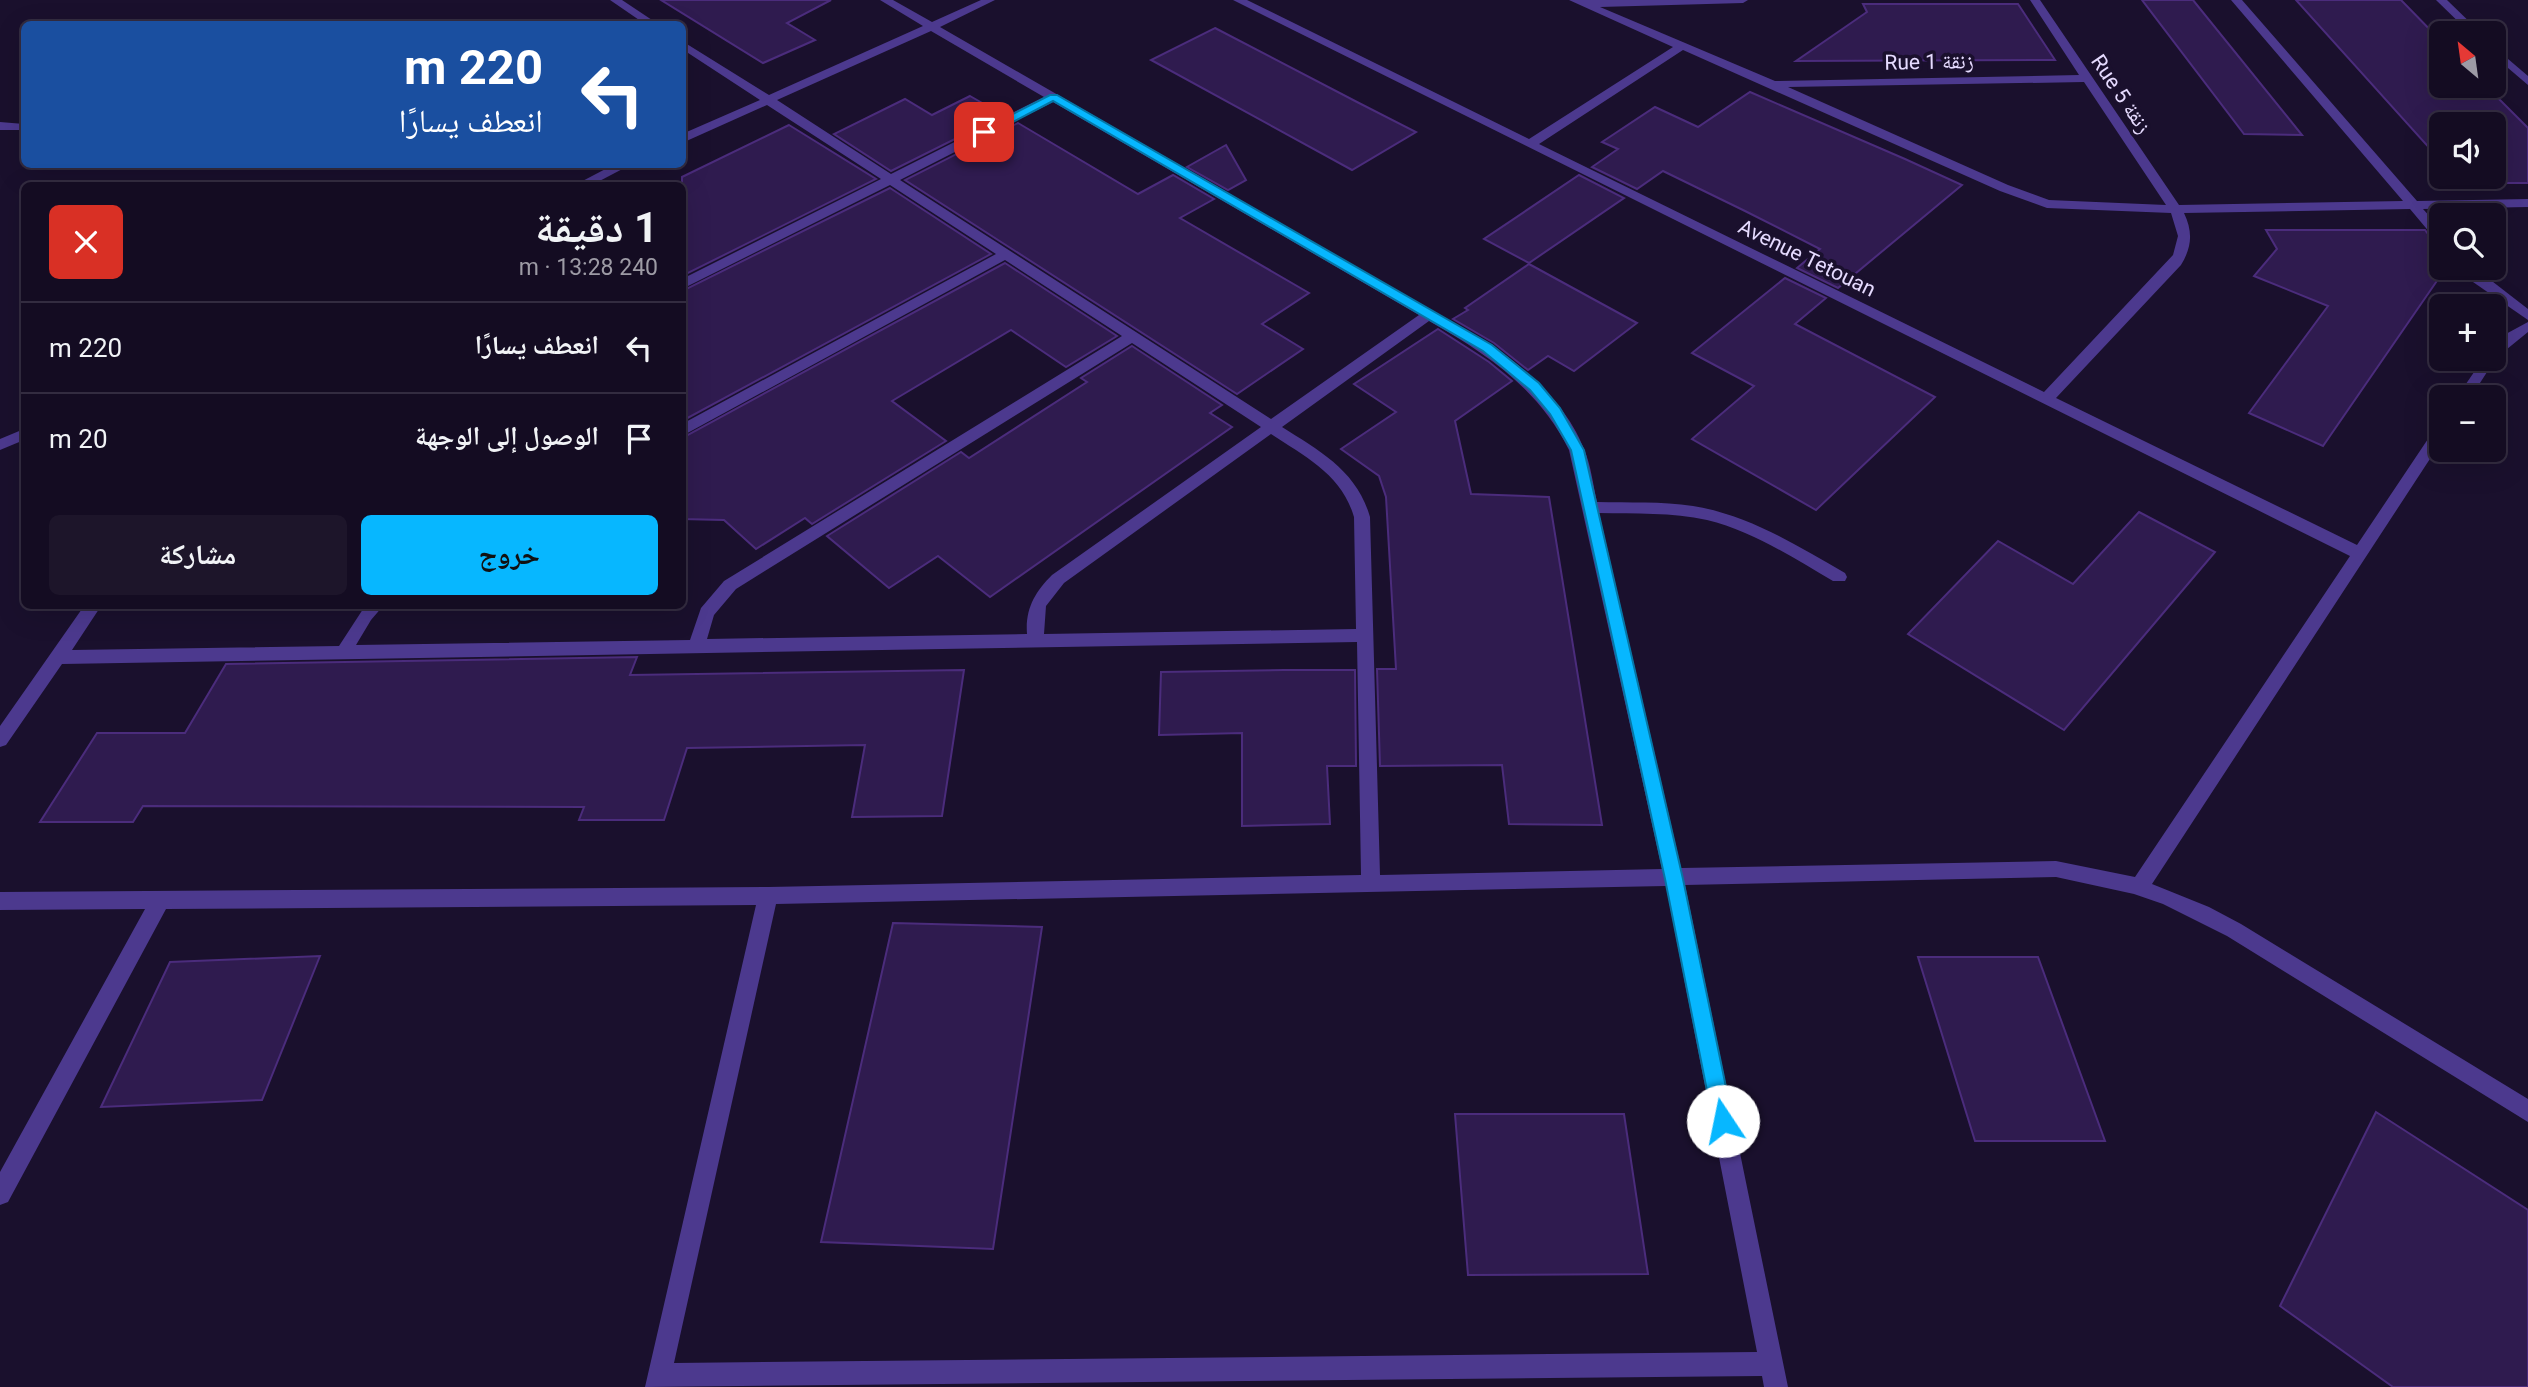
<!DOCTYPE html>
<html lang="ar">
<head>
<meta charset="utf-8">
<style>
	body { margin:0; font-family:Roboto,"Noto Naskh Arabic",sans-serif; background:#1d152a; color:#f1f3f6; direction:rtl; height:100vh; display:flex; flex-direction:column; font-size:26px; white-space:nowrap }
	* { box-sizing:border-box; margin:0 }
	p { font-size:23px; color:#9d9ba5 }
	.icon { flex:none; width:38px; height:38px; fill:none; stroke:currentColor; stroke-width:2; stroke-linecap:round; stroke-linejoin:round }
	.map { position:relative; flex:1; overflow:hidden; direction:ltr }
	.side { position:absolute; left:21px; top:182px; width:665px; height:427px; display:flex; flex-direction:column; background:#140c22; border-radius:10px; box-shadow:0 7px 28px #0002,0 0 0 2px #332c40; direction:rtl }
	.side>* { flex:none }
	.top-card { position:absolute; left:21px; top:21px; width:665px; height:147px; border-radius:10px; box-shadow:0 7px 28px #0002,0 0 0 2px #332c40; direction:rtl; background:#1a4fa0; color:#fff; overflow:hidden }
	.needle { width:46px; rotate:331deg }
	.controls { position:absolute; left:2429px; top:21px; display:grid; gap:14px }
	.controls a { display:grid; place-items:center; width:77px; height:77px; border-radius:10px; background:#140c22; box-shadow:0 7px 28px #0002,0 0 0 2px #332c40; font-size:35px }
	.pin { position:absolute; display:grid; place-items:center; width:60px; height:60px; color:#fff; margin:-30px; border-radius:14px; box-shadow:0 4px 10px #0006 }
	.me { position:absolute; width:77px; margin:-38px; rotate:349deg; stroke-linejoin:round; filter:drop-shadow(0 0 5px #0008) }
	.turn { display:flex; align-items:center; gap:24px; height:147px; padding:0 28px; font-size:32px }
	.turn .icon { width:91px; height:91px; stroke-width:2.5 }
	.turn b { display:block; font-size:49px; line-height:60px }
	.round { display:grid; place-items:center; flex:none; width:74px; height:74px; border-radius:10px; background:#1d152a }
	.headline { display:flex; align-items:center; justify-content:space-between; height:119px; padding:0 28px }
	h1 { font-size:42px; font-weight:700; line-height:52px }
	.cta { display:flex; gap:14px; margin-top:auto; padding:14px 28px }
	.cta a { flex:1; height:80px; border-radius:10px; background:#07b7ff; color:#111; font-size:28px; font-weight:700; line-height:80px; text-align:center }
	.cta a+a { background:#1d152a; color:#f1f3f6 }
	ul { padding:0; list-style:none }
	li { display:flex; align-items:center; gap:21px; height:91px; padding:0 28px; border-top:2px solid #332c40 }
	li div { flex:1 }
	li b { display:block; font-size:26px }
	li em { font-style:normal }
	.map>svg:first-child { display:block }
	.building { fill:#2f1b4f; stroke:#4b2c7c; stroke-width:2 }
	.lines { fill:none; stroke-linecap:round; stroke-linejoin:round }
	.lane { fill:#4c398e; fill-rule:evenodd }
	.street { fill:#4c398e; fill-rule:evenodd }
	.route { fill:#07b7ff; stroke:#0577a6; stroke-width:2 }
	.labels { text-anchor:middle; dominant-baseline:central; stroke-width:7; stroke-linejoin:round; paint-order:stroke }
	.far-street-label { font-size:21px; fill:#e6dbff; stroke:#1a102d }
</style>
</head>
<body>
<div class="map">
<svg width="2528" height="1387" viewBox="0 0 2528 1387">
	<rect width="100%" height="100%" fill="#1a102d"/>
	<g class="building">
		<polygon points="661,0 831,0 787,23 815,40 763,63"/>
		<polygon points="2142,0 2193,0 2302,135 2244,134"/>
		<polygon points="2296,0 2401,0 2441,41 2441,86 2486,86 2528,128 2528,183 2461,183 2455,177 2494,177 2494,124 2441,124 2441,161"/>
		<polygon points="1863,4 2018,4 2055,60 1796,61 1867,12"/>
		<polygon points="1215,28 1357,102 1416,132 1352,170 1151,60"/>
		<polygon points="1750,92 1905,159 1962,185 1838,288 1797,268 1820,249 1745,211 1663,171 1637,189 1592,167 1618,149 1602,142 1655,107 1698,127"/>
		<polygon points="970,96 1003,115 891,171 834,134 905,99 932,115"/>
		<polygon points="1018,123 1138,194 1173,175 1214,199 1180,218 1309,293 1262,324 1303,349 1237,394 905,180"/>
		<polygon points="789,125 876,179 682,276 682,177"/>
		<polygon points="1226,145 1246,180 1228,190 1187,167"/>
		<polygon points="1579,175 1624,198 1529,263 1484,239"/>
		<polygon points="890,188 991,254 682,421 682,291"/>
		<polygon points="2266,230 2425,230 2434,242 2441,243 2441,275 2323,446 2249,413 2328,306 2254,276 2277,249"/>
		<polygon points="1005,263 1117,336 1066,367 1011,330 892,401 946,441 812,524 805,518 756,549 724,520 682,519 682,438"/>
		<polygon points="1529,264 1637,323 1574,371 1548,356 1528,370 1494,343 1453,319 1468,310 1465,308"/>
		<polygon points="1785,278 1826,298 1795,324 1935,397 1816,510 1692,439 1754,386 1692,353"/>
		<polygon points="1438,329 1489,362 1512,381 1455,421 1471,494 1549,497 1602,825 1509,824 1502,765 1380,766 1377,669 1396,669 1386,497 1379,476 1341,449 1396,412 1354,384"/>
		<polygon points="1132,346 1222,405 1210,413 1232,427 990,597 938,556 889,588 827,536 961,452 969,458 1087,382 1081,378"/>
		<polygon points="2139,512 2215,552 2064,730 1908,634 1998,541 2073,584"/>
		<polygon points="637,657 630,675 964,670 942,816 852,817 865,745 687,748 664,820 579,820 584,807 143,806 133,822 40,822 97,733 185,733 226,664"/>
		<polygon points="1284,670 1355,670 1356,766 1327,766 1330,824 1242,826 1242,733 1159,735 1161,672"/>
		<polygon points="893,923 1042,927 993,1249 821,1242"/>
		<polygon points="320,956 262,1100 101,1107 170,962"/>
		<polygon points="1918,957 2038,957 2105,1141 1975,1141"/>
		<polygon points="2376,1112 2528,1210 2528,1387 2393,1387 2280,1306"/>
		<polygon points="1455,1114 1624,1114 1648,1274 1468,1275"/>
	</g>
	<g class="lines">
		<polygon class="lane" points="0,122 24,124 24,130 0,130"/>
		<g class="street">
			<polygon points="610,0 622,0 658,24 645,24"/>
			<path d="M 880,0 L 893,0 L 932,22 L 981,0 L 995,0 L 940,27 L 1492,345 C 1529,372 1567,405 1584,449 C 1591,465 1593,485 1597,502 C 1629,503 1661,501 1693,506 C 1749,515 1796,545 1845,573 L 1847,577 L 1845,581 L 1833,581 C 1793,558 1753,531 1707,520 C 1672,512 1635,514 1599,513 L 1681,868 L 2056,861 L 2135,877 L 2350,556 L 1233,0 L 1247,0 L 1529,139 L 1673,47 L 1569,0 L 1748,0 L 1743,3 L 1600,7 L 1775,81 L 2079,75 L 2030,0 L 2040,0 L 2179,205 L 2403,201 L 2231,0 L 2242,0 L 2417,201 L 2528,199 L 2528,207 L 2423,209 L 2441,229 L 2441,241 L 2436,240 L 2410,209 L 2184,213 C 2193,232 2192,247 2181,265 L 2056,398 L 2357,545 L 2436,427 L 2441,426 L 2441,442 L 2152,884 L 2209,907 L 2241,924 L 2528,1099 L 2528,1122 L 2227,936 L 2163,904 L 2134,894 L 2056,877 L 1685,885 L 1788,1387 L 1764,1387 L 1762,1376 L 645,1387 L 756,905 L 166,909 L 8,1202 L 0,1205 L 0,1172 L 145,909 L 0,910 L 0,892 L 768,887 L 1361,875 L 1357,642 L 62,664 L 6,745 L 0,747 L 0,726 L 84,606 L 101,606 L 72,650 L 339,646 L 365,606 L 383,606 L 371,620 L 356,645 L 690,640 L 701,608 L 724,581 L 1122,336 L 1005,260 L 682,436 L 682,424 L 996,254 L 890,185 L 682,289 L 682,279 L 881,179 L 767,105 L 682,143 L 682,134 L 760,100 L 682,49 L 682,41 L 769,95 L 923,26 ZM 931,31 L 1044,97 L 891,174 L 777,100 ZM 1683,50 L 2000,191 L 2047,208 L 2171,213 L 2178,236 L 2173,255 L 2044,392 L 1539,144 ZM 2084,82 L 2166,205 L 2049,200 L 2008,185 L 1788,87 ZM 1053,102 L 1419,315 L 1271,419 L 900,180 ZM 1429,321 C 1487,354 1538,388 1569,450 L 1662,869 L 1380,875 L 1370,517 C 1357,471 1320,451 1282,427 ZM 1132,343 L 1261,427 L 1052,575 C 1035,592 1025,609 1027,634 L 707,639 L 714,615 L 736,589 ZM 1271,434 C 1306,457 1342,475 1354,517 L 1356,629 L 1044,634 L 1046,606 L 1064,583 ZM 1666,886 L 1757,1352 L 674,1363 L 776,904 Z"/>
			<polygon points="2436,0 2447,0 2481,33 2470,33"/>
			<polygon points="2494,47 2528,76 2528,85 2494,56"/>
			<polygon points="615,164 632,164 590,186 573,186"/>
			<polygon points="2461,268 2475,268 2528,309 2528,320 2473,282"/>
			<polygon points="2528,322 2528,332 2496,358 2471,397 2457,397 2483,359 2494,359 2494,346 2504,335"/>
			<polygon points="24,429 24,440 0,450 0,439"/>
		</g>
	</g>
	<polygon class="route" points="1050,95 1057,95 1492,345 1539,383 1560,408 1584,450 1683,879 1733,1121 1730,1128 1723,1131 1716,1128 1713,1121 1665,879 1571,450 1550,414 1530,390 1483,351 1053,101 988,135 978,132"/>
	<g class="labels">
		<g class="far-street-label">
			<text transform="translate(1929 62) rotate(-1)">Rue 1 زنقة</text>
			<text transform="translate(2121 94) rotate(56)">Rue 5 زنقة</text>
			<text transform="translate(1807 258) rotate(26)">Avenue Tetouan</text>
		</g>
	</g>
</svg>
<div class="controls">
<a><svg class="needle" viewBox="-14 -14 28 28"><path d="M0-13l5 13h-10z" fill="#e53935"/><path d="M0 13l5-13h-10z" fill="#9d9ba5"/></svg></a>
<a><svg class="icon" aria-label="sound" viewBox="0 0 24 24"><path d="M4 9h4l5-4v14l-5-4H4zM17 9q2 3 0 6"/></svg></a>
<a><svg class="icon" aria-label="search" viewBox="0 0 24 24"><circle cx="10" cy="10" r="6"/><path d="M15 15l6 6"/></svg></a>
<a>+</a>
<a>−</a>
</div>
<div class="pin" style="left:984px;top:132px;background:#d93025"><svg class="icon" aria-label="arrive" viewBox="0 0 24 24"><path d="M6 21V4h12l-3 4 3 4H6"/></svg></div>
<svg class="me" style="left:1723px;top:1121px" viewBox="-20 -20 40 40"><circle r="19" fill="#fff"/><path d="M0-13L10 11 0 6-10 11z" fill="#07b7ff"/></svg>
<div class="top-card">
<div class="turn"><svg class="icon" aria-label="left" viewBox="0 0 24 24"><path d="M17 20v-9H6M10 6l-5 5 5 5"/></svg><div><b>220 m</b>انعطف يسارًا</div></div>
</div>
<section class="side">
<div class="headline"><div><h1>1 دقيقة</h1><p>240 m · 13:28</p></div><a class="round" style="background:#d93025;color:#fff"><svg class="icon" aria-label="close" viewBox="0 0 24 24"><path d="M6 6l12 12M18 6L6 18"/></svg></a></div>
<ul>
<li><svg class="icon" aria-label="left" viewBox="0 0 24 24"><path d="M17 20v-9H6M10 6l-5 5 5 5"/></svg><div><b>انعطف يسارًا</b></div><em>220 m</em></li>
<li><svg class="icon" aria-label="arrive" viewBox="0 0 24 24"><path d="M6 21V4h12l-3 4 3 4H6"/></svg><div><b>الوصول إلى الوجهة</b></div><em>20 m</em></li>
</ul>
<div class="cta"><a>خروج</a><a>مشاركة</a></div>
</section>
</div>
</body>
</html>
